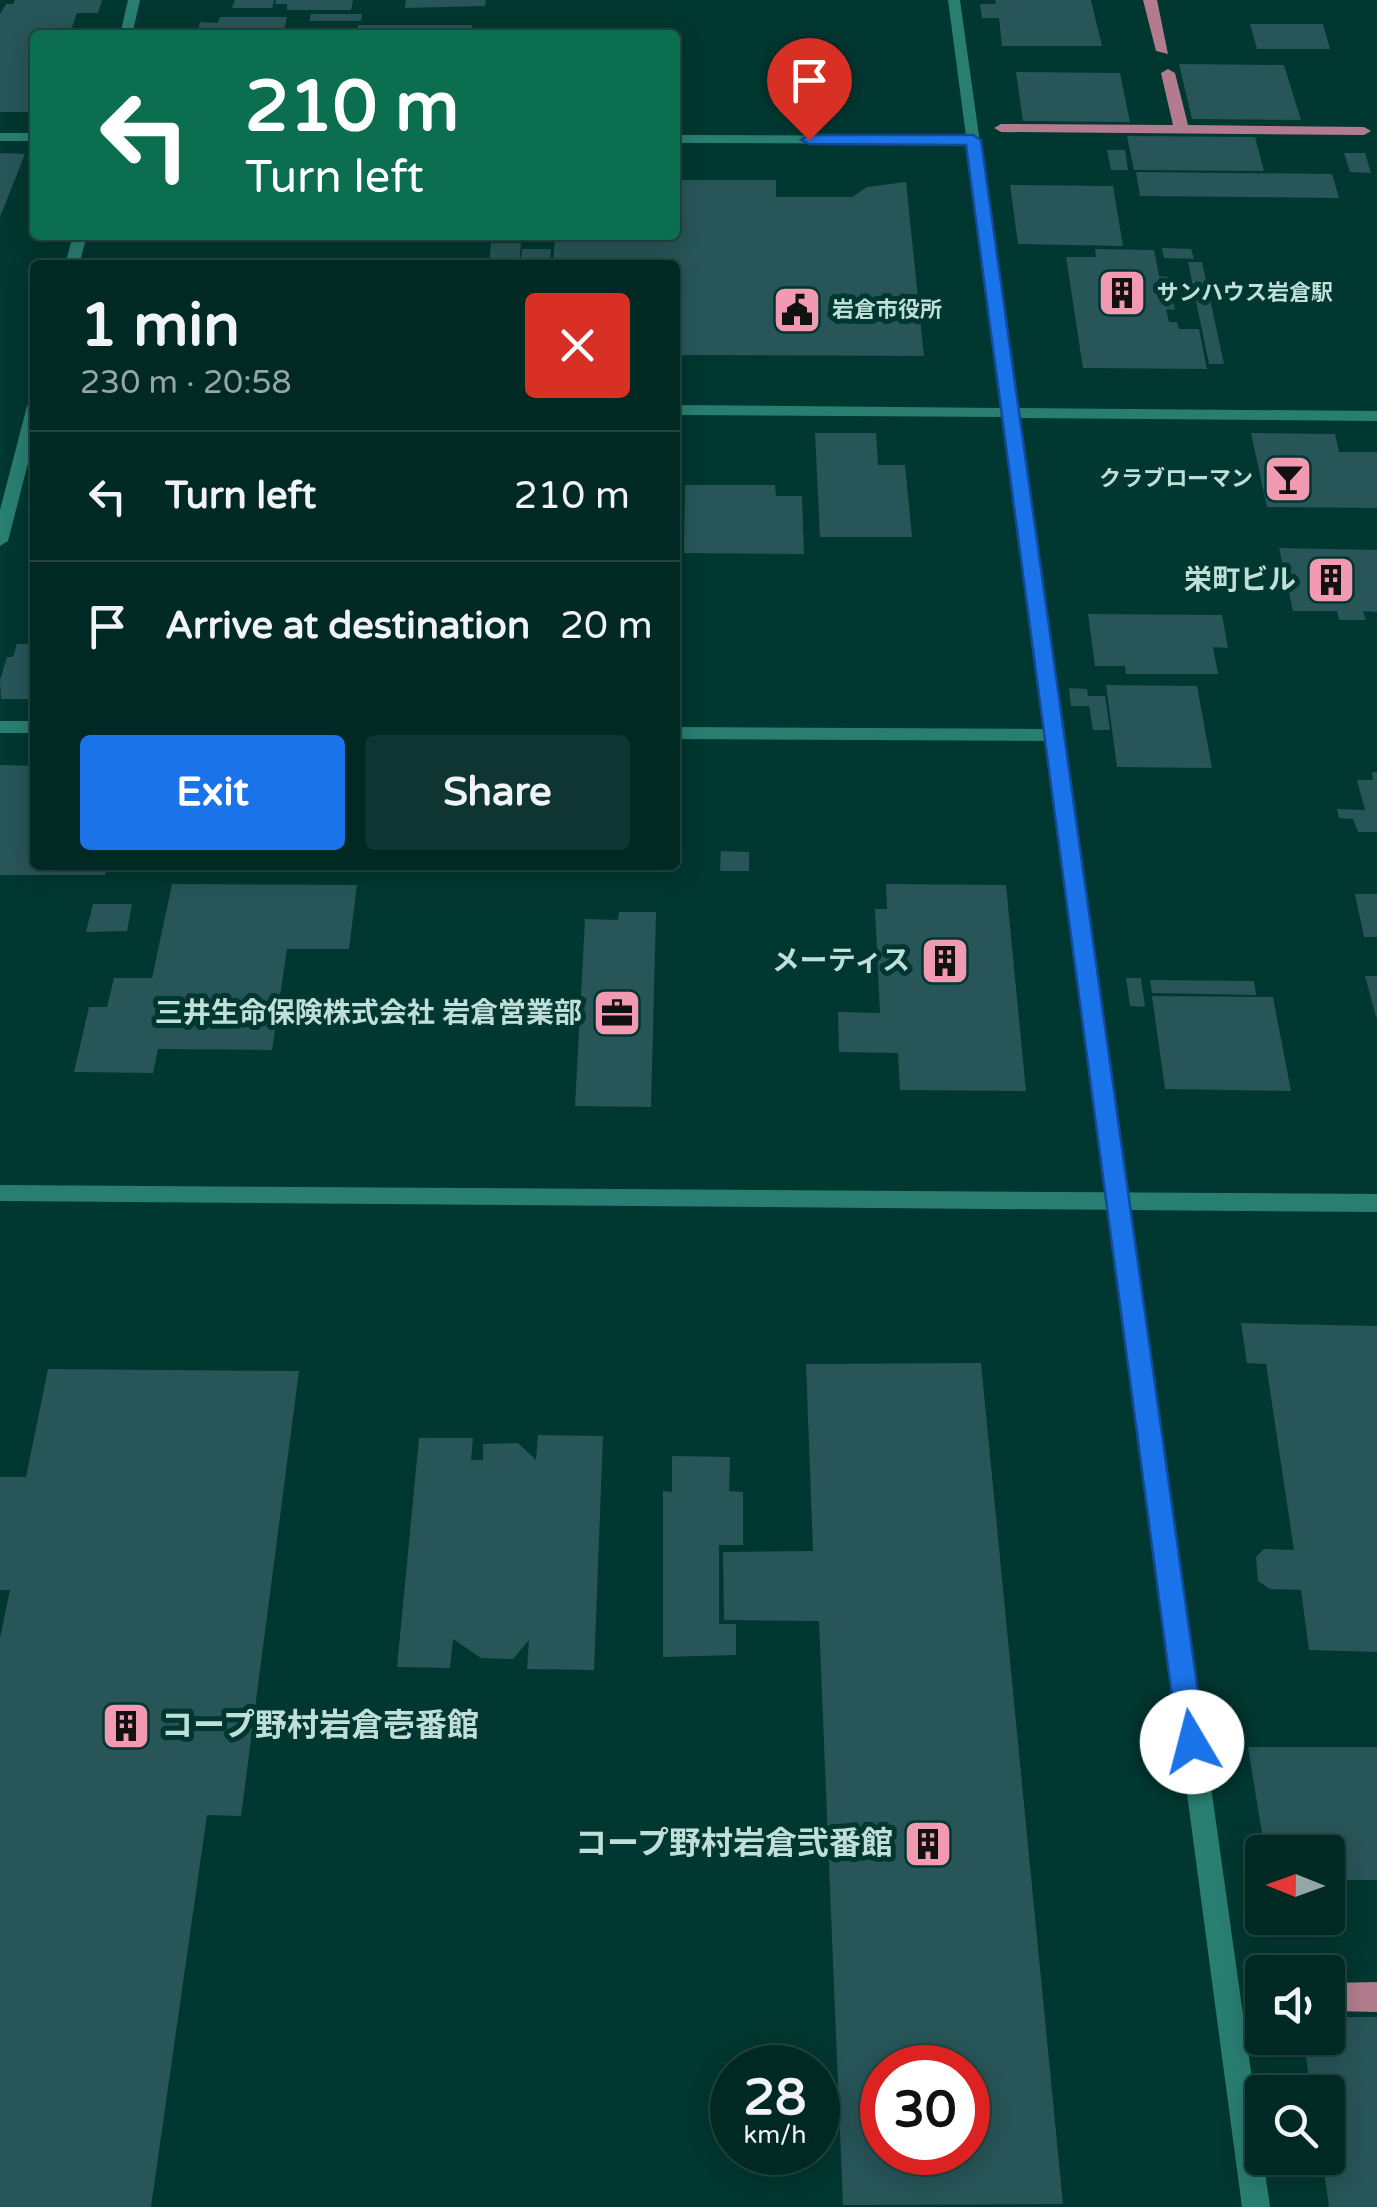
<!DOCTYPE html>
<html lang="en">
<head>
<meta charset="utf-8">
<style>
	body { margin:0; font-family:"Varela Round","Noto Sans JP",sans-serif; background:#0e3531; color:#f1f3f6; height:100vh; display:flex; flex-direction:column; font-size:38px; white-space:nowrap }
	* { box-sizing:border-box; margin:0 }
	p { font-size:32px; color:#95a6a6 }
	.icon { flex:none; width:55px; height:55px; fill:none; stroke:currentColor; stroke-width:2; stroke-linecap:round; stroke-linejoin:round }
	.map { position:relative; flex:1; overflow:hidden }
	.sheet { position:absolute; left:30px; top:260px; width:650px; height:610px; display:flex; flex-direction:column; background:#002924; border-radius:10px; box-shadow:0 5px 25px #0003,0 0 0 2px #224541 }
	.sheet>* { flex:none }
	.hud { position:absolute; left:30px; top:30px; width:650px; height:210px; border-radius:10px; box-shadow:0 5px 25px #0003,0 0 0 2px #224541; background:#0b6e4f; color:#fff; overflow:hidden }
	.needle { width:65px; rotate:271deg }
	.controls { position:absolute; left:1245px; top:1835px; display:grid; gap:20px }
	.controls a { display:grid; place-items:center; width:100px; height:100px; border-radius:10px; background:#002924; box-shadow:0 5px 25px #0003,0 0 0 2px #224541; font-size:50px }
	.speed { position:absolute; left:710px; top:2045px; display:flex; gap:20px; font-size:50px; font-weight:700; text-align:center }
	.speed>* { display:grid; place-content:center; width:130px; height:130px; border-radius:50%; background:#002924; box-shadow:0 5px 25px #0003,0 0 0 2px #224541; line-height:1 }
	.speed small { font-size:25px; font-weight:400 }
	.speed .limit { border:15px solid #d22; background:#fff; color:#111 }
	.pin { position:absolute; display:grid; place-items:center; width:85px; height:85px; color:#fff; margin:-102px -42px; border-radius:50% 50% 50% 0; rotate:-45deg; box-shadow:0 0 10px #0007 }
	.pin .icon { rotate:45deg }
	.me { position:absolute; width:110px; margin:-55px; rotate:352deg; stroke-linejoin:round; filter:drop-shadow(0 0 8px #0008) }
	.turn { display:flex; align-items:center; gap:35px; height:210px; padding:0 50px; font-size:45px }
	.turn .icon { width:130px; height:130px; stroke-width:2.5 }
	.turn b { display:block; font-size:70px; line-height:85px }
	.round { display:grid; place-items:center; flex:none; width:105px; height:105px; border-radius:10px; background:#0e3531 }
	.overview { display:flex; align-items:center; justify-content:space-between; height:170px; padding:0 50px }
	h1 { font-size:60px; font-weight:700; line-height:75px }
	.button { display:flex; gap:20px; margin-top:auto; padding:20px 50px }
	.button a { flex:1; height:115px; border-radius:10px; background:#1a73e8; color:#fff; font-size:40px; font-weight:700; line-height:115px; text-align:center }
	.button a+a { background:#0e3531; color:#f1f3f6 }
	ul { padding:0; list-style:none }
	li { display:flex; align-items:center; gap:30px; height:130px; padding:0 50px; border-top:2px solid #224541 }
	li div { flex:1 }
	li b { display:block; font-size:38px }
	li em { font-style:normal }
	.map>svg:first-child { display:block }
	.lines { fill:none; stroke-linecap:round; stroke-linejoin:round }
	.stream { fill:#b37c8e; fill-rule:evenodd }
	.building { fill:#285558; fill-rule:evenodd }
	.minor { fill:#297e72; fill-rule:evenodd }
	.tertiary { fill:#297e72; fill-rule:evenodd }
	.route { fill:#1a73e8; stroke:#114b97; stroke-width:2.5 }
	.labels { text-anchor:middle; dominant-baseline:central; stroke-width:10; stroke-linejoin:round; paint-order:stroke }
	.far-poi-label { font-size:22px; font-weight:bold; fill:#bfdfd8; stroke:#003730; text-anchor:start }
	.poi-label { font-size:28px; font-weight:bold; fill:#bfdfd8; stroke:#003730; text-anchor:end }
	.near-poi-label { font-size:32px; font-weight:bold; fill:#bfdfd8; stroke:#003730; text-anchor:start }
</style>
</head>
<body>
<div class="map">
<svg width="1377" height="2207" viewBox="0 0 1377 2207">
	<rect width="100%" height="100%" fill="#003730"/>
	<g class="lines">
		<g class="stream">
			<polygon points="1143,0 1157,0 1168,54 1156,51"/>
			<polygon points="1168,69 1175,73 1188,125 1364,127 1371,131 1364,135 1001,132 994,128 1001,124 1173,125 1161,73"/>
			<polygon points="1377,1982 1377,2012 1328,2011 1328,1983"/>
		</g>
	</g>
	<g class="building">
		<polygon points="15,0 102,0 98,13 77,13 69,35 35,35 35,112 0,112 0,14 6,4 13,4"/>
		<polygon points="235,0 274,0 272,8 232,8"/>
		<polygon points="276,0 353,0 351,10 287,10 287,4 275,4"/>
		<polygon points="406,0 486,0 485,6 405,8"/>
		<polygon points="995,0 1091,0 1102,46 1002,46 999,18 982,18 980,4 996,4"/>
		<polygon points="311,14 362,14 361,21 309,21"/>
		<polygon points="220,17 287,17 283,35 197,35 200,22 218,23"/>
		<polygon points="1250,24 1323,24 1330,49 1257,49"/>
		<polygon points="358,25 472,25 471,35 356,35"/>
		<polygon points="1179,64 1284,65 1301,120 1192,119"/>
		<polygon points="1016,72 1120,73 1130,122 1023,121"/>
		<polygon points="1127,136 1255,137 1264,171 1134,170"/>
		<polygon points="1107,150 1125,150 1128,170 1111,170"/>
		<polygon points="0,153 25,154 0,217"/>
		<polygon points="1344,153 1365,153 1371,173 1350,172"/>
		<polygon points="1136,172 1332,174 1339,198 1140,196"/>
		<polygon points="675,180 776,180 776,197 852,197 867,187 906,182 924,356 675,355 675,265 553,265 555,235 675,235"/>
		<polygon points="1010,185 1113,186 1123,246 1018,244"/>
		<polygon points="491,243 521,243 519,265 489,265"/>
		<polygon points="1162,248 1191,249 1194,259 1164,258"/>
		<polygon points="522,249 551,249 550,265 520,265"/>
		<polygon points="1095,249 1154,250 1159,276 1168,277 1175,310 1166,309 1169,322 1177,322 1179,329 1199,329 1207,369 1083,368 1066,257 1096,257"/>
		<polygon points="1188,262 1202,262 1224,364 1209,364"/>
		<polygon points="815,433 876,433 878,465 905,465 912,537 820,537"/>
		<polygon points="1251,433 1335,434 1339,452 1377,452 1377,508 1267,507"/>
		<polygon points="685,485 775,485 776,496 802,496 804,554 684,553"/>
		<polygon points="1279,548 1377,550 1377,612 1363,611 1366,620 1339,620 1337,611 1293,611"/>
		<polygon points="1088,614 1222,615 1228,648 1213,647 1218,674 1126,674 1125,666 1095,666"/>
		<polygon points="17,644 35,644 35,699 1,699 0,680 7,657 13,657"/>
		<polygon points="1106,685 1197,686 1212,768 1117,767"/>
		<polygon points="1069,688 1087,689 1088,696 1105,696 1110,730 1093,730 1089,706 1071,706"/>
		<polygon points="0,765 35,766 35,865 107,865 105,875 0,875"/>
		<polygon points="1372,772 1377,772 1377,832 1358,832 1353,819 1339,818 1337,809 1365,810 1357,780 1373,780"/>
		<polygon points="721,851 749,852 749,871 720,871"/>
		<polygon points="172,884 357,885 349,949 287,949 272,1050 158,1049 153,1073 74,1072 89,1007 107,1007 114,978 152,978"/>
		<polygon points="886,884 1006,885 1026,1091 900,1090 898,1053 839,1052 838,1012 880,1013 875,909 887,909"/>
		<polygon points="1355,894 1377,894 1377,937 1364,937"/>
		<polygon points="93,904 132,904 127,931 86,932"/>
		<polygon points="619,912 656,912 651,1107 575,1106 585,919 618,920"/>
		<polygon points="1365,976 1377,976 1377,1017 1376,1017"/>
		<polygon points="1126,978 1141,978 1145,1007 1130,1006"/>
		<polygon points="1150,980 1254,981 1256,995 1152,993"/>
		<polygon points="1152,996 1273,997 1291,1091 1165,1089"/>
		<polygon points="1241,1323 1377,1326 1377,1652 1309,1650 1301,1590 1270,1589 1258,1581 1256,1557 1264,1549 1294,1550 1266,1364 1247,1363"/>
		<path d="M 981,1363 L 1063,2204 L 843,2205 L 819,1621 L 724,1620 L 723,1552 L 813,1551 L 806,1364 ZM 882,2068 L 968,2068 L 968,2152 L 882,2152 Z"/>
		<polygon points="48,1369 299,1371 241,1816 207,1815 151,2207 0,2207 0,1638 10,1590 0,1590 0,1477 26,1477"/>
		<polygon points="538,1435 603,1436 594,1670 527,1669 529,1640 513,1659 481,1658 453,1639 450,1668 397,1667 419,1438 473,1438 471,1460 483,1460 483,1444 518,1443 536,1460"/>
		<polygon points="672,1456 730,1457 729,1491 743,1492 743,1545 719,1545 719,1624 736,1624 736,1655 663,1657 663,1491 672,1492"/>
		<polygon points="1248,1747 1377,1747 1377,1880 1328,1880 1328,1852 1265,1852"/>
		<polygon points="1328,2017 1377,2017 1377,2207 1329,2207 1322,2158 1328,2158 1328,2092 1311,2092 1303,2038 1328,2038"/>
	</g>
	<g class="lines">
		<g class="minor">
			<polygon points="128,0 140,0 132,35 120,35"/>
			<polygon points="948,0 960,0 1017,408 1377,411 1377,421 1019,418 1270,2207 1242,2207 1047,741 675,739 675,727 1045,729 1003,417 675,415 675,405 1002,408 967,144 675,143 675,135 966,136"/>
			<rect x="0" y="133" width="35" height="8"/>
			<polygon points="73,235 87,235 79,265 65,265"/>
			<polygon points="35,401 35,436 8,541 0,546 0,510 27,406"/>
			<rect x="0" y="721" width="35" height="12"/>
		</g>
		<polygon class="tertiary" points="0,1185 1377,1194 1377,1212 0,1201"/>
	</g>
	<polygon class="route" points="973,135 981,140 1205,1742 1201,1751 1192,1755 1182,1751 1178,1742 966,145 809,144 801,140 809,135"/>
	<defs>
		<g id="building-square" transform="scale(2.5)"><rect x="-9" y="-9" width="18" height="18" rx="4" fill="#f19ab2" stroke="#003730"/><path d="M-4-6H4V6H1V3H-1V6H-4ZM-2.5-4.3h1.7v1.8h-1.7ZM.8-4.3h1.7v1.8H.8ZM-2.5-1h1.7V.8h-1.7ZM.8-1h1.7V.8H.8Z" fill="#111"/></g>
		<g id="civic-square" transform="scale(2.5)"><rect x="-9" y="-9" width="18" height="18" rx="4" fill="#f19ab2" stroke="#003730"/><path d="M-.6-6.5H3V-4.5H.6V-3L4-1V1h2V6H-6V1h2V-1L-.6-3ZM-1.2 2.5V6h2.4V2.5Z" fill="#111"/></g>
		<g id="bar-square" transform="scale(2.5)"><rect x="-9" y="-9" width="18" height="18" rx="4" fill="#f19ab2" stroke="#003730"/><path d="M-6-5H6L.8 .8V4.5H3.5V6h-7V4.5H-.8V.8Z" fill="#111"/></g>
		<g id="office-square" transform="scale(2.5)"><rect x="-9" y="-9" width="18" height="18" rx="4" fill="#f19ab2" stroke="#003730"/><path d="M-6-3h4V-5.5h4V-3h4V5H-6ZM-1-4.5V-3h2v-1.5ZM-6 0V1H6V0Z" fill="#111"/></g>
	</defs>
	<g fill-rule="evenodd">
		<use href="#building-square" x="1122" y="293"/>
		<use href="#civic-square" x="797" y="310"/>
		<use href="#bar-square" x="1288" y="479"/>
		<use href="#building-square" x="1331" y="580"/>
		<use href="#building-square" x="945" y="961"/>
		<use href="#office-square" x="617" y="1013"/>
		<use href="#building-square" x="126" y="1726"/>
		<use href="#building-square" x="928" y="1844"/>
	</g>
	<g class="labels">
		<g class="far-poi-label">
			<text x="1157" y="293">サンハウス岩倉駅</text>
			<text x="832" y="310">岩倉市役所</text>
			<text x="1253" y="479" text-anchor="end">クラブローマン</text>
		</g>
		<g class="poi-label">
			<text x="1296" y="580">栄町ビル</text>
			<text x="910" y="961">メーティス</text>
			<text x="582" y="1013">三井生命保険株式会社 岩倉営業部</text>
		</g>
		<g class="near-poi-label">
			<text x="161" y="1726">コープ野村岩倉壱番館</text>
			<text x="893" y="1844" text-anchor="end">コープ野村岩倉弐番館</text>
		</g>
	</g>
</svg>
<div class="controls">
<a><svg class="needle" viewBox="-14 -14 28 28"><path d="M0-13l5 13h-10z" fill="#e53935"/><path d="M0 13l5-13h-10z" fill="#95a6a6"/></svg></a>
<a><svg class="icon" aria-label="sound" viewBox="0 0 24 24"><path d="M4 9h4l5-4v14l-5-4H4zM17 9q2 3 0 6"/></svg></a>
<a><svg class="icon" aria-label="search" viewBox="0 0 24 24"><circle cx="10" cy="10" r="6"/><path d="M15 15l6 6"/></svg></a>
</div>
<div class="speed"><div>28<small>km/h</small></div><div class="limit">30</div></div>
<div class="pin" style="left:809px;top:140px;background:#d93025"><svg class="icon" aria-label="arrive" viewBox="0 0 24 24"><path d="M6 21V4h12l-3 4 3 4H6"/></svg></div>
<svg class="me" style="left:1192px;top:1742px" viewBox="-20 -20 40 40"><circle r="19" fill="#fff"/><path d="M0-13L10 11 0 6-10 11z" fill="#1a73e8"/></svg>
<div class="hud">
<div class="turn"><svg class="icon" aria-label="left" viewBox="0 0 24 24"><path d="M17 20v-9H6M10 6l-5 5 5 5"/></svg><div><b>210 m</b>Turn left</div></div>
</div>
<section class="sheet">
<div class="overview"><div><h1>1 min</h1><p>230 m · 20:58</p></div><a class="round" style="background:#d93025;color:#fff"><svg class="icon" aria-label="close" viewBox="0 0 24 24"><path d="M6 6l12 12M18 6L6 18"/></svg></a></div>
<ul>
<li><svg class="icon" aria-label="left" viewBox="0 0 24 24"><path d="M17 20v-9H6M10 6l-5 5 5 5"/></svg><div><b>Turn left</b></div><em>210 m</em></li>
<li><svg class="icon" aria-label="arrive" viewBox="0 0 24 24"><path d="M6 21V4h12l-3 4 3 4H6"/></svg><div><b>Arrive at destination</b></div><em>20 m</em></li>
</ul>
<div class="button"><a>Exit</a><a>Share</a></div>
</section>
</div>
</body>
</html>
